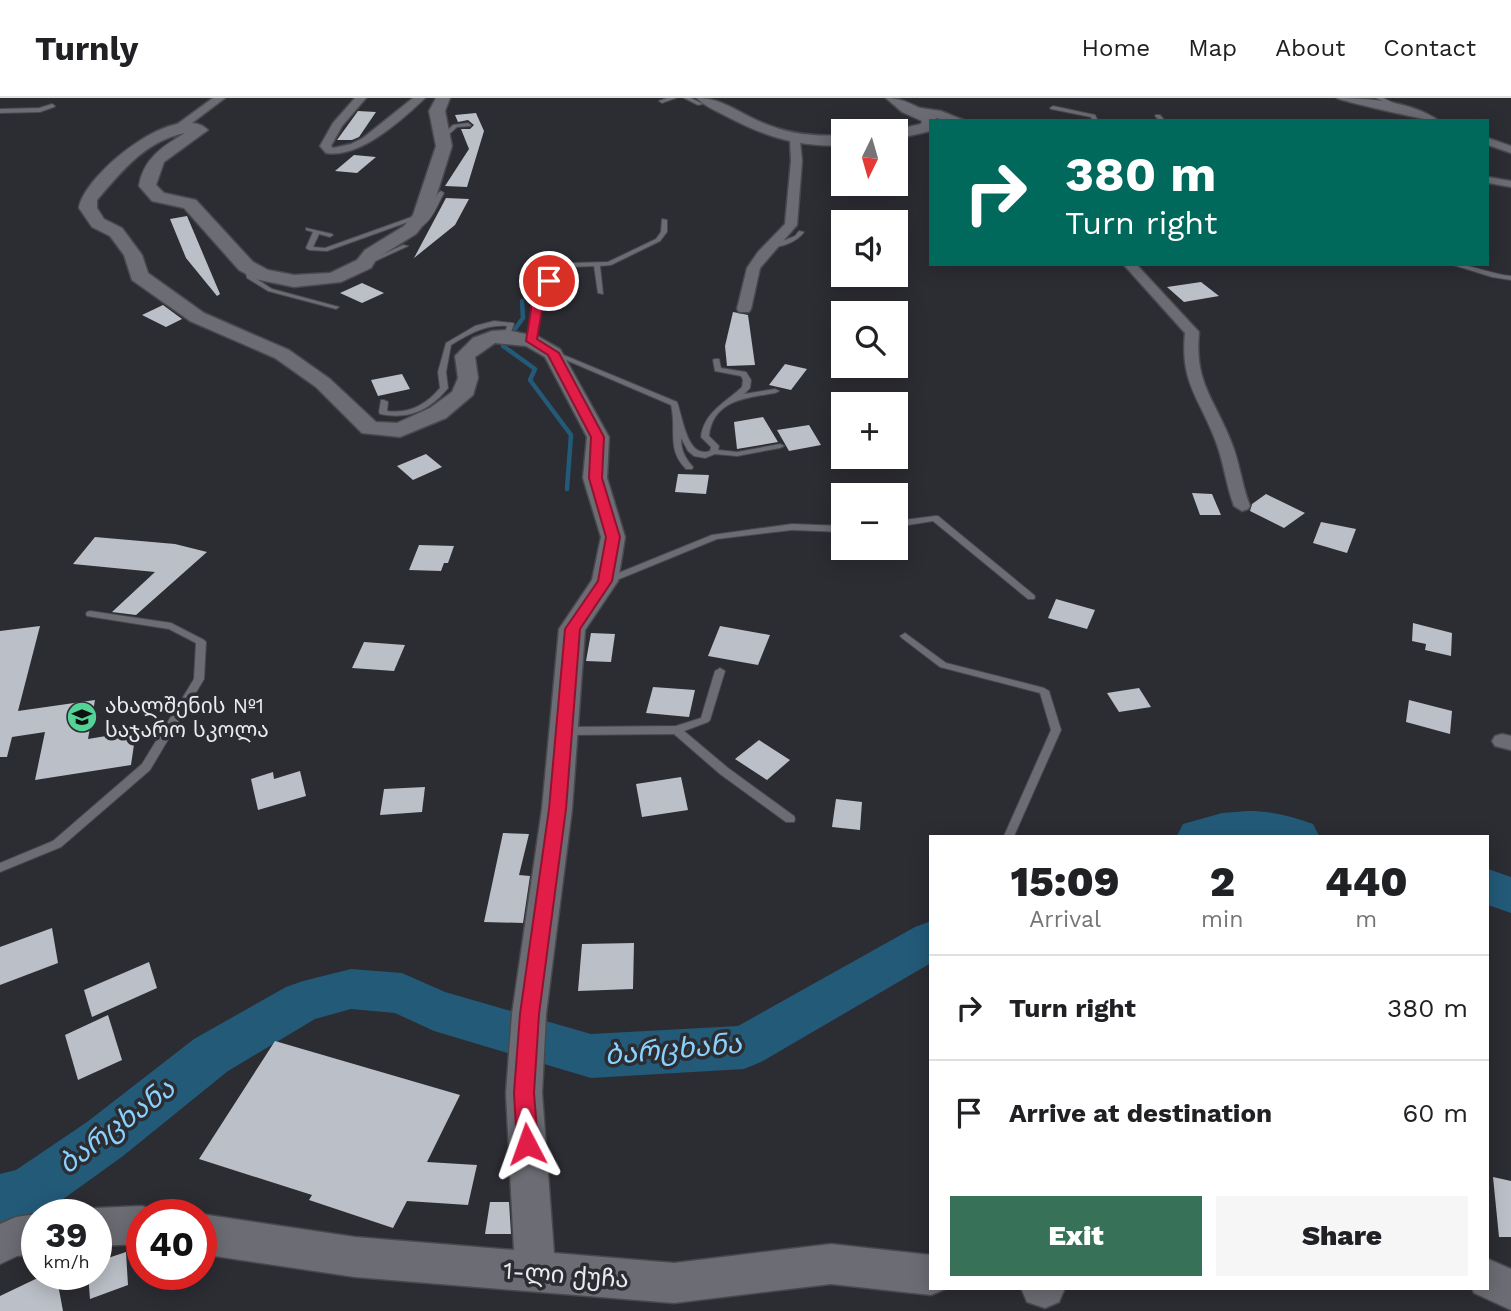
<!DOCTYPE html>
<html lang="en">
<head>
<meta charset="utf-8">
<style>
	body { margin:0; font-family:"Work Sans","Noto Sans Georgian",sans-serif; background:#f6f6f6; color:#202124; height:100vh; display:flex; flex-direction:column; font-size:26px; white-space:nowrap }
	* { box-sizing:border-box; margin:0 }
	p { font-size:23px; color:#757577 }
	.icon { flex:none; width:38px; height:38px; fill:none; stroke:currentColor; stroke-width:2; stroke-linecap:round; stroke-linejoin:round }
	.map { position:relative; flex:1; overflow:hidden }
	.side { position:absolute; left:929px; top:737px; width:560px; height:455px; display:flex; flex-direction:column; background:#fff; border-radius:0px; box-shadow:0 4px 18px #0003 }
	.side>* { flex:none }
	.top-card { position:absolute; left:929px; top:21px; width:560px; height:147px; border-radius:0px; box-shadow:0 4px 18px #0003; background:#00695c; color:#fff; overflow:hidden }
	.needle { width:46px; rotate:185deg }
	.buttons { position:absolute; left:831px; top:21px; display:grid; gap:14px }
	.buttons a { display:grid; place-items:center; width:77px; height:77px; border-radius:0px; background:#fff; box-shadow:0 4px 18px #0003; font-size:35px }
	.speed { position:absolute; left:21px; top:1101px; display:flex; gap:14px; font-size:35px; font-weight:700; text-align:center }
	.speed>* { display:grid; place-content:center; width:91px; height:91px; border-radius:50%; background:#fff; box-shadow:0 4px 18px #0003; line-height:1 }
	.speed small { font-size:18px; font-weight:400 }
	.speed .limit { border:10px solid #d22; background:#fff; color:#111 }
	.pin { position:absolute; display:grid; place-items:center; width:60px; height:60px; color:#fff; margin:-30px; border:4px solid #fff; border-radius:50%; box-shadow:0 2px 7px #0007 }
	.me { position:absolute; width:77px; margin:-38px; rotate:356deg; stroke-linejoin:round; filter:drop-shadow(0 0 5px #0008) }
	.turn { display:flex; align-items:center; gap:24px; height:147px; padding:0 21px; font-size:32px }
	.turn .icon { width:91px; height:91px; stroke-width:2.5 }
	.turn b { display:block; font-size:49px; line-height:60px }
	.eta { display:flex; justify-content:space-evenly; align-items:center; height:119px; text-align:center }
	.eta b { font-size:42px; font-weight:800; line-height:49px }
	.action { display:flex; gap:14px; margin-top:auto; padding:14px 21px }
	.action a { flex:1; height:80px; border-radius:0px; background:#377157; color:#fff; font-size:28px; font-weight:800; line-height:80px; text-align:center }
	.action a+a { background:#f6f6f6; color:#202124 }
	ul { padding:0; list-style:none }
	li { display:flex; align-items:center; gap:21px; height:105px; padding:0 21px; border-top:2px solid #e0e0e0 }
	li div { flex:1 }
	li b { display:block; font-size:26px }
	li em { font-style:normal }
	header { display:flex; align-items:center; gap:42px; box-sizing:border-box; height:98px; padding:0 35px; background:#fff; border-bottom:2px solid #e0e0e0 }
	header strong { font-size:33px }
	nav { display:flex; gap:38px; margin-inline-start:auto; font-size:24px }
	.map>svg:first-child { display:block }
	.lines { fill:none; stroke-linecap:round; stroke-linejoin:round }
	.stream { stroke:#235a78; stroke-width:4.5 }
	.river { fill:#235a78; fill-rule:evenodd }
	.building { fill:#bbbfc7 }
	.lane-casing { stroke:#48484d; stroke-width:2 }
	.street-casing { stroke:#48484d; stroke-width:3 }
	.secondary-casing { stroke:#48484d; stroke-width:3 }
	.lane { fill:#6c6c74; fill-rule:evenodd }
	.street { fill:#6c6c74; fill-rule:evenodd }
	.secondary { fill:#6c6c74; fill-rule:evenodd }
	.route { fill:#e11d48; stroke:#92132f; stroke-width:2 }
	.labels { text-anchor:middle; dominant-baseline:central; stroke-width:7; stroke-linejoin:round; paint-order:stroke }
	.poi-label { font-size:21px; fill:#ebebef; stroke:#2c2c33; text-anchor:start }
	.near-street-label { font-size:24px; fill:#ebebef; stroke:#2c2c33 }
	.near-water-label { font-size:28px; font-style:italic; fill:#8ad1fc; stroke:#2c2c33 }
</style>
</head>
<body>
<header>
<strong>Turnly</strong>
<nav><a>Home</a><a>Map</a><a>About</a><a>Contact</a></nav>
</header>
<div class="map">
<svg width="1511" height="1213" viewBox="0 0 1511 1213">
	<rect width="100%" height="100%" fill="#2c2c33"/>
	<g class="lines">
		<g class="stream">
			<polyline points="512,235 523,220 522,203"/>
			<polyline points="508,241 503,248 535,271 530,282 571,337 567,391"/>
		</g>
		<g class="river">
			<path d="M 1248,713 C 1271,713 1291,718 1313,726 L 1319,738 L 1177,738 L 1183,726 L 1222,715 Z"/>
			<polygon points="1488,771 1511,779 1511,815 1488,807"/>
			<polygon points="931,823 931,865 761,964 744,971 591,980 434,933 395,915 351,911 315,921 228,973 123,1058 48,1112 0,1128 0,1076 16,1072 87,1024 194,941 286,889 303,883 351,871 402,875 445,894 591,936 738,928 915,829"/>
		</g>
	</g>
	<g class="building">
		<polygon points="358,13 376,14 359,39 352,42 337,42"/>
		<polygon points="476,15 484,33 467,89 445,88 469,51 461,31 470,31 474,27 468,22 458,24 455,17"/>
		<polygon points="354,57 376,59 357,75 335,73"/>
		<polygon points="446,100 469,101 455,127 414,160"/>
		<polygon points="187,118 220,196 217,198 186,160 170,121"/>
		<polygon points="1201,184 1219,198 1184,204 1167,189"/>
		<polygon points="362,185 384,195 362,205 340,195"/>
		<polygon points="163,207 182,221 166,229 142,217"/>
		<polygon points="733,214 748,217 755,267 727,268 725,248"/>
		<polygon points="785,266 807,271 791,292 769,287"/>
		<polygon points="402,276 410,291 378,298 371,282"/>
		<polygon points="763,319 778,344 737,351 734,324"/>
		<polygon points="809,327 821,347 789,353 777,332"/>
		<polygon points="426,356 442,369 413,382 397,368"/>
		<polygon points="678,376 709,377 706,396 675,394"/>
		<polygon points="1192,395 1212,396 1221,417 1200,417"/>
		<polygon points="1266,396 1305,415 1284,430 1250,413 1252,406"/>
		<polygon points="1321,424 1356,431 1347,455 1313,445"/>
		<polygon points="95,439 175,446 207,454 136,517 112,514 155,474 73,466"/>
		<polygon points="419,447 454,448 448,465 444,465 441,473 409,472"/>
		<polygon points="1056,501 1095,512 1087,531 1048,520"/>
		<polygon points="1413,525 1452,535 1451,558 1425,552 1426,546 1412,543"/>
		<polygon points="40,528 18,613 95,602 88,641 136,633 131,667 35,682 45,634 12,639 7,659 0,659 0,533"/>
		<polygon points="720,528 770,537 758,567 708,558"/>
		<polygon points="591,535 615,536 611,564 586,563"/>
		<polygon points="364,544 405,547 394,573 352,570"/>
		<polygon points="653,589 695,592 689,619 646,615"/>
		<polygon points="1139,590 1151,609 1119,614 1107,595"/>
		<polygon points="1409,602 1452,613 1450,636 1406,624"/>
		<polygon points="759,642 790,662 767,682 735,661"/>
		<polygon points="300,673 306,698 258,712 251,681 273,674 274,681"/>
		<polygon points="681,679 688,712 642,719 636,686"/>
		<polygon points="425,689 422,714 380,717 384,691"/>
		<polygon points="836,701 862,704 860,732 832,729"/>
		<polygon points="503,735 529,736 519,777 530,778 523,825 484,824"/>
		<polygon points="52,830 58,865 0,887 0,849"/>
		<polygon points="634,845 633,891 578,893 582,846"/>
		<polygon points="149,864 157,890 92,919 84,892"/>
		<polygon points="108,917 122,962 78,982 65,937"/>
		<polygon points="275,943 460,997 427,1064 477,1067 468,1107 407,1103 393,1130 309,1102 312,1097 199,1061"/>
		<polygon points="1493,1079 1511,1083 1511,1139 1499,1139"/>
		<polygon points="490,1104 509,1104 511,1136 485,1136"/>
		<polygon points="126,1154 128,1187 90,1201 88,1176 96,1176 96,1164"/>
		<polygon points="46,1176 56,1176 63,1213 0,1213 0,1198"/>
	</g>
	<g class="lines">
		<g class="lane-casing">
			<g id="lane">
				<polygon points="667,0 676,0 662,5 659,3"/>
				<polygon points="684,0 691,0 703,6 698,7"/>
				<polygon points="1376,0 1383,0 1402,9 1397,10"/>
				<polygon points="52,6 55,8 54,9 40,14 0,15 0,11 39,10"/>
				<polygon points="1053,8 1095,17 1098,23 1093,23 1091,19 1051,11 1050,10"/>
				<polygon points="1156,17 1160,17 1165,23 1160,23 1155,18"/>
				<polygon points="468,25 471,27 470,28 457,29 444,41 439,40 453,27"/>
				<path d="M 441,93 L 444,95 C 435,111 430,130 411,132 L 411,130 L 422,125 L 438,95 Z"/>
				<polygon points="420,116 422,117 422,119 327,153 309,152 306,150 313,134 306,132 306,130 332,136 333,137 330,139 319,136 313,149 325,150"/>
				<polygon points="662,121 667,122 667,134 660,143 611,167 600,168 603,196 598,195 594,168 572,169 563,172 539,195 540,212 535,243 530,244 534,212 533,195 559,170 571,165 608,164 656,141 661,134"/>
				<path d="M 799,133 L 804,134 C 798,143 780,151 770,148 L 795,138 Z"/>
				<polygon points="403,147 408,148 369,166 364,165"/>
				<path d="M 1450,166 C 1471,166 1490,176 1511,178 L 1511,182 L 1492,179 Z"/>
				<polygon points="244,167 248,167 252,178 272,191 339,209 336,211 268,193 247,180"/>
				<path d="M 494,223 L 513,225 L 514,226 L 509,239 L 504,238 L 507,228 C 486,226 469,236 451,247 L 446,274 L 448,290 C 430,312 409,322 380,316 L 379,314 L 381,302 L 384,302 L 388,304 L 387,313 C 409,316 426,307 440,290 L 438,274 L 446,245 L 475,228 Z"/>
				<path d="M 554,253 L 677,304 C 683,320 687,361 710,353 L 711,349 L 701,339 C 704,314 725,305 742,289 L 743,282 L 741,278 L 715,273 L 713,262 L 715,261 L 719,261 L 721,270 L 746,274 L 751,282 L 750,290 L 744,296 L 775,291 L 779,293 L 775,295 C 746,300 713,302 709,338 L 719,348 L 718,352 L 737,354 L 780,346 L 784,348 L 780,350 L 737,358 L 715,356 L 705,360 L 694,358 L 688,353 L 681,340 C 681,353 685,360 693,369 L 692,371 L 686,371 C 666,351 677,332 671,307 L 552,256 L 550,255 Z"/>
				<polygon points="935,418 938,418 1034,497 1035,499 1034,501 1028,501 933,423 896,429 896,423"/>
				<polygon points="792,426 844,428 844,434 792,432 717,441 612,484 609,485 605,482 606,480 712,437"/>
				<polygon points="90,513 171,525 204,542 206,544 204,581 150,672 61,749 0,774 0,765 53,743 142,666 194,581 196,545 169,531 87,518 86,516 87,514"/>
				<polygon points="905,535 946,565 1044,590 1049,593 1061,632 1014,738 1004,738 1051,632 1040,595 940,569 902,540 900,538"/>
				<polygon points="720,570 725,573 710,622 708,624 684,633 728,670 794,718 795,721 794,724 786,724 720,676 674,636 568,637 563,633 568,629 676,628 701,620 715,573"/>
			</g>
		</g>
		<g class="street-casing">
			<g id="street">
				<polygon points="213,0 225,0 184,31 176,31 176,27"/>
				<path d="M 355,0 L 366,0 L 342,28 L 331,48 L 333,50 L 351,46 L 363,40 L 413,0 L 425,0 C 402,22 359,61 326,55 L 320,48 L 333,25 Z"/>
				<path d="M 1337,0 C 1369,0 1413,4 1439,23 C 1429,23 1344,4 1337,0 Z"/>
				<polygon points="907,8 941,13 966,23 950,23 903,13 902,11"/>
				<polygon points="795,40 800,43 802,63 797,127 760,170 751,211 749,214 739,214 737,211 747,170 758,154 785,126 791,63 790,43"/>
				<polygon points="1488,40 1511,48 1511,55 1488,47"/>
				<polygon points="1488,79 1511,83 1511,89 1488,85"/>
				<path d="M 1123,166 L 1136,166 L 1199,234 C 1194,286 1215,301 1232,346 C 1240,366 1242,388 1250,408 L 1248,411 L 1242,413 L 1234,408 C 1226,387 1224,365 1216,344 C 1200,300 1180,286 1185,235 Z"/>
				<polygon points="1502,636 1511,638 1511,652 1495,648 1492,643 1495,638"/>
			</g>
		</g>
		<g class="secondary-casing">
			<g id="secondary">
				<path d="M 436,0 L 450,0 L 445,13 L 452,48 L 430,118 L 416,136 L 377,160 L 371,170 L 341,184 L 294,189 L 255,181 L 239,172 L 184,110 L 152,103 L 139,88 C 143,61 163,48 185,35 C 145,43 122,73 97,102 L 97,110 L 104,121 L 122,130 L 142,157 L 148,175 L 204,215 L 289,252 L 330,281 L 376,324 L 397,325 L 430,310 L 452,294 L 458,280 L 455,258 L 473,240 L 492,233 L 507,232 L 539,239 L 560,251 L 609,339 L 607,380 L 625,439 L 618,483 L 585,532 L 572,711 L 546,916 L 542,995 L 554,1155 L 674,1165 L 831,1146 L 931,1157 L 931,1190 L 945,1191 L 931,1197 L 831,1186 L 674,1205 L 355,1179 L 201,1156 L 201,1116 L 355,1139 L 514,1152 L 506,995 L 512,916 L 542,711 L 559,531 L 592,482 L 601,439 L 583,380 L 587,339 L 545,259 L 526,248 L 495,245 L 475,259 L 478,280 L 473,297 L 446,320 L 400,339 L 362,335 L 316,289 L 275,260 L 190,223 L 132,182 L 124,157 L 110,138 L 92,129 L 79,110 C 84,76 177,1 208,32 L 164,64 L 156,87 L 164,95 L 196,102 L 253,164 L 268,172 L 294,177 L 330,175 L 357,162 L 365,152 L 404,128 L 413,117 L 436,48 L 429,13 Z"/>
				<path d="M 697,0 C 722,0 739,15 763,25 C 789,36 814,39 844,37 L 844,47 C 799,50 763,38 724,17 C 715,12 704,8 697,0 Z"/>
				<path d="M 886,0 C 905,0 918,10 935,18 L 937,23 L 931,23 L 931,33 L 896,41 L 896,33 L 890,33 L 921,26 L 922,23 L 902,14 Z"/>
				<polygon points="142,1108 156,1113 157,1116 142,1116 142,1146 96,1148 96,1116 82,1115 96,1110"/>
				<polygon points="37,1116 37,1156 17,1158 0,1166 0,1126 16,1119"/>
				<polygon points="1488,1161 1511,1171 1511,1212 1474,1195 1472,1190 1488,1190"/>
				<polygon points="1021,1190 1065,1190 1059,1204 1045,1210 1027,1204"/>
			</g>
		</g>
		<use href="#lane" class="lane"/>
		<use href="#street" class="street"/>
		<use href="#secondary" class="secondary"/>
	</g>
	<polygon class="route" points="545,181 554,183 542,196 542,212 537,241 559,255 604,339 602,380 620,439 612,483 580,531 566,711 539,916 534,995 538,1046 535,1054 527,1057 520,1054 517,1046 514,995 520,916 549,711 565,531 598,483 606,439 589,380 591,339 548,257 526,243 531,212 531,195"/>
	<defs>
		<g id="school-disc" transform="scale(1.575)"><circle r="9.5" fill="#53d396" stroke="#2c2c33"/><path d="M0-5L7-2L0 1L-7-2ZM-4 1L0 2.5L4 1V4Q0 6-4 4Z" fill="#111"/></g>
	</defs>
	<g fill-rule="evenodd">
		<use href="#school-disc" x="82" y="619"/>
	</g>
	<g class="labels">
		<g class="poi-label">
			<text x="105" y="607">ახალშენის №1<tspan x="105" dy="24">საჯარო სკოლა</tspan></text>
		</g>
		<g class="near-street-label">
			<text transform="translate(566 1177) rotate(4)">1-ლი ქუჩა</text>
		</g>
		<g class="near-water-label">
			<text transform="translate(673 951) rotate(-5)">ბარცხანა</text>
			<text transform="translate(116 1028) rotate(-37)">ბარცხანა</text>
		</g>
	</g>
</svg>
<div class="buttons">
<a><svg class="needle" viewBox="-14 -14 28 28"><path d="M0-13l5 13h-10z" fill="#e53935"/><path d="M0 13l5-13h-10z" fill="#757577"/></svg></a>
<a><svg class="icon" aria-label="sound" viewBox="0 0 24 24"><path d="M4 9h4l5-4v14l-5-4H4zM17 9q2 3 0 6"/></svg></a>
<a><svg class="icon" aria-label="search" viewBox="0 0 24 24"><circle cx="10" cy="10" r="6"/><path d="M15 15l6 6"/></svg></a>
<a>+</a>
<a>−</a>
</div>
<div class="speed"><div>39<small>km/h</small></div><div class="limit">40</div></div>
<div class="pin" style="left:549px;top:183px;background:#d93025"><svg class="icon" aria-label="arrive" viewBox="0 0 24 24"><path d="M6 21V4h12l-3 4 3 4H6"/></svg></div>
<svg class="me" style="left:527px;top:1046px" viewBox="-20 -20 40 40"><path d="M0-17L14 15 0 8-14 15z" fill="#e11d48" stroke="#fff" stroke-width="4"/></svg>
<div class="top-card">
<div class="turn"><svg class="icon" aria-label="right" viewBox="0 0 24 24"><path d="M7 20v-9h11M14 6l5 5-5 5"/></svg><div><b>380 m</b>Turn right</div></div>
</div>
<section class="side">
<div class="eta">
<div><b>15:09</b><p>Arrival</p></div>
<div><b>2</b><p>min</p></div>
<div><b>440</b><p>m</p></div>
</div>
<ul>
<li><svg class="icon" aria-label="right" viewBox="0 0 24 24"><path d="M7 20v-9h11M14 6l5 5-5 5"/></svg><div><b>Turn right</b></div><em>380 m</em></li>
<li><svg class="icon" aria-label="arrive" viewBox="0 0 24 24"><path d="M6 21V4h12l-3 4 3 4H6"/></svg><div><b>Arrive at destination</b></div><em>60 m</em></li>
</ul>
<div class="action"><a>Exit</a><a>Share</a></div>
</section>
</div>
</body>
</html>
